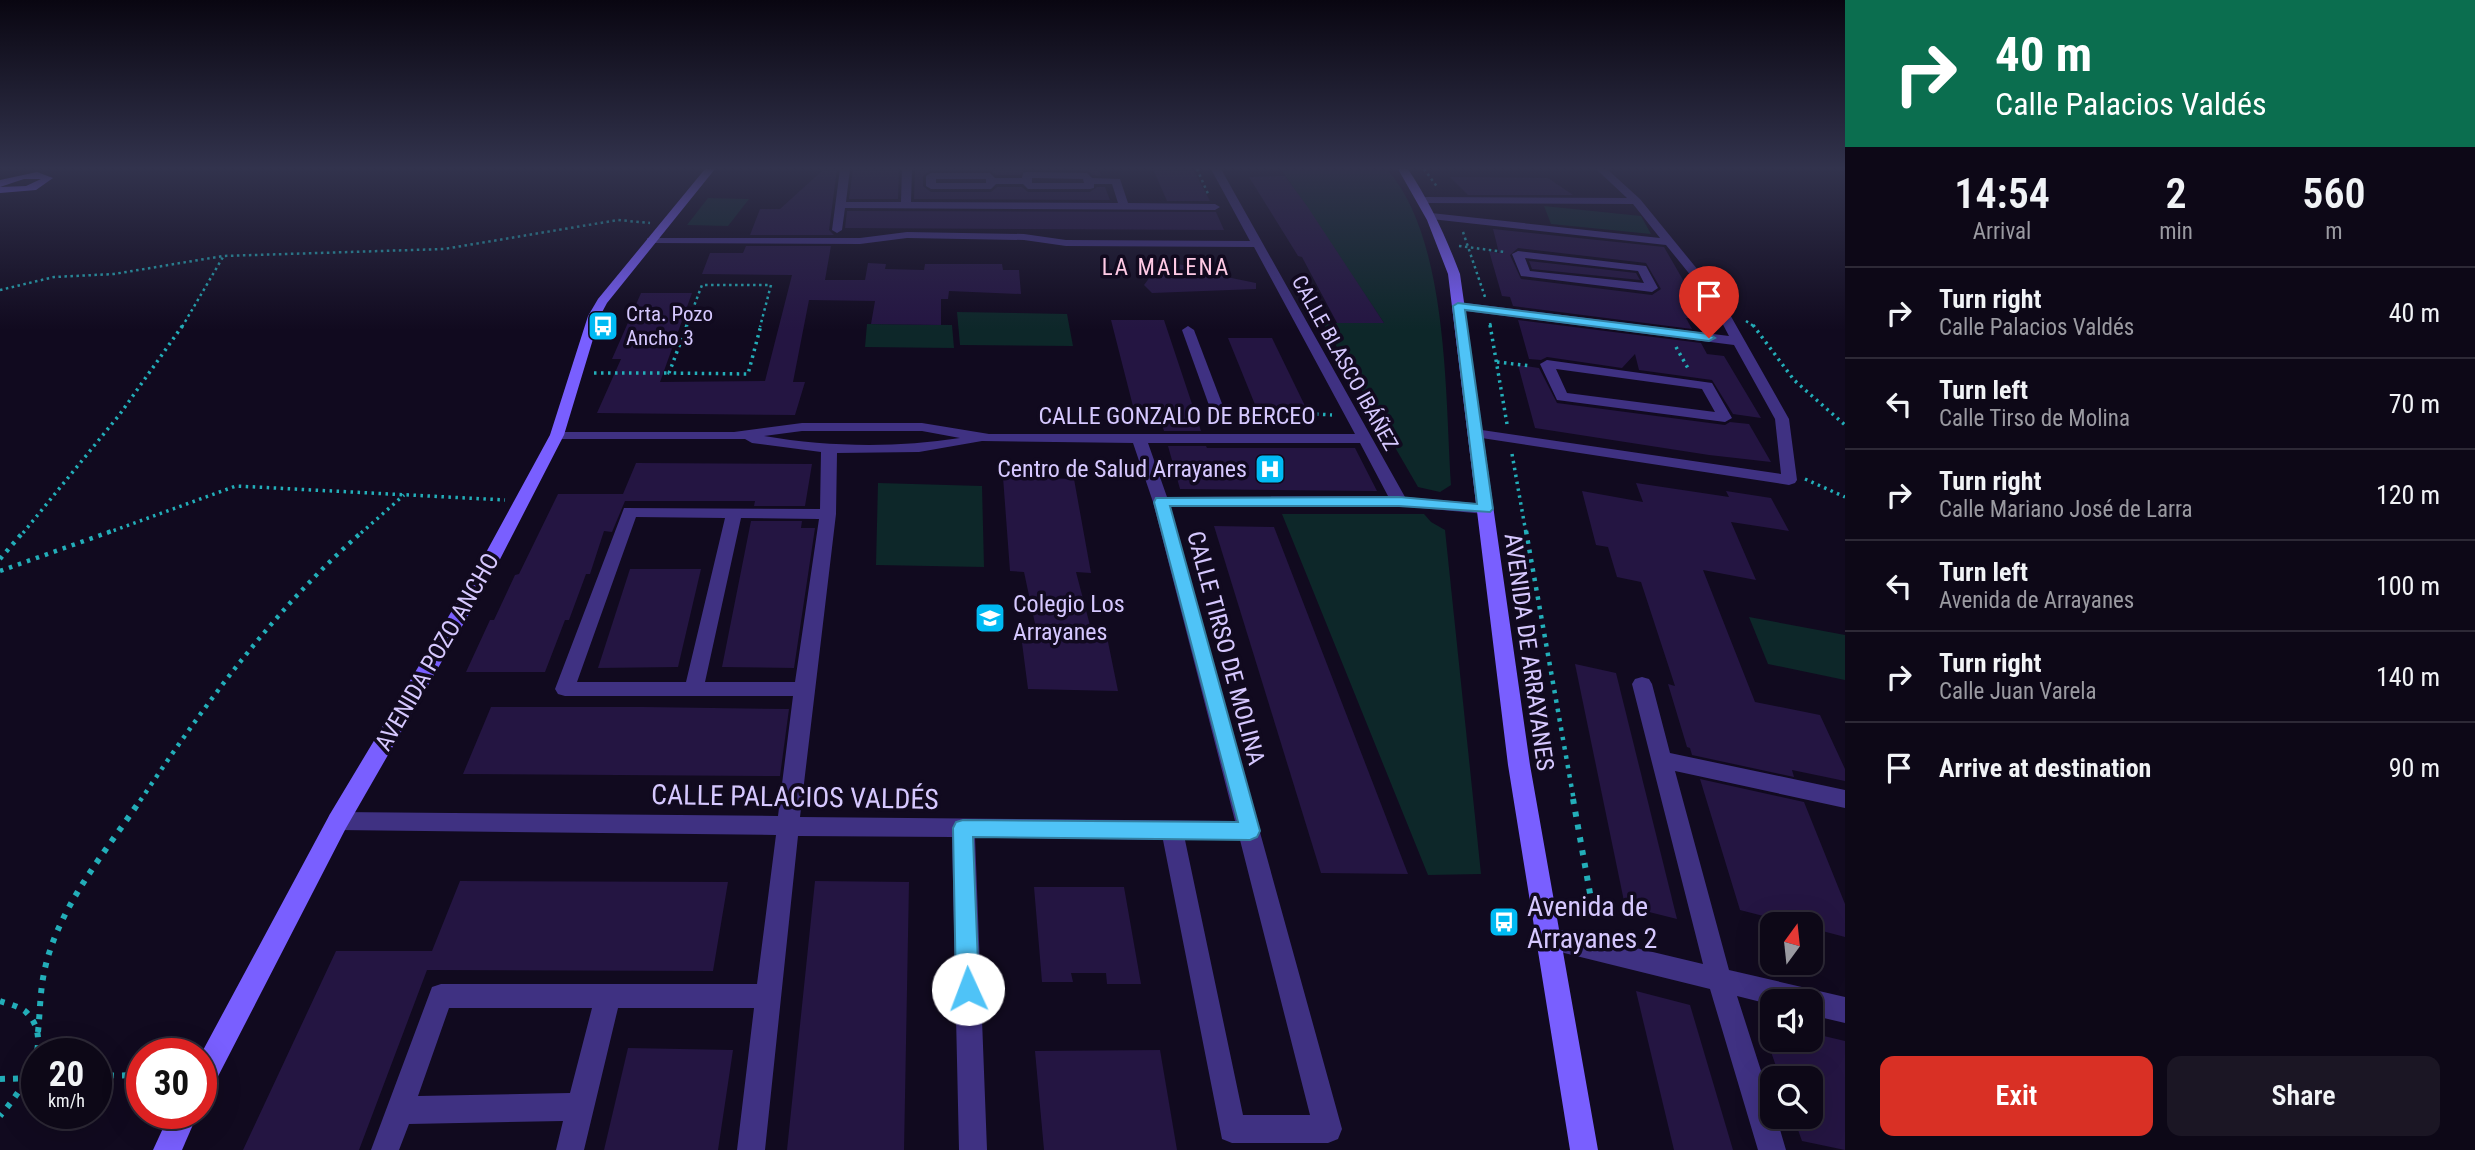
<!DOCTYPE html>
<html lang="en">
<head>
<meta charset="utf-8">
<style>
	body { margin:0; font-family:"Roboto Condensed",sans-serif; background:#1b1624; color:#f1f3f6; height:100vh; display:flex; flex-direction:column; font-size:26px; white-space:nowrap }
	* { box-sizing:border-box; margin:0 }
	p { font-size:23px; color:#9a9aa1 }
	.icon { flex:none; width:38px; height:38px; fill:none; stroke:currentColor; stroke-width:2; stroke-linecap:round; stroke-linejoin:round }
	.map { position:relative; flex:1; overflow:hidden }
	.panel { display:flex; flex-direction:column; background:#0d0817; width:630px }
	.panel>* { flex:none }
	.top-card { background:#0b6e4f; color:#fff; overflow:hidden }
	.needle { width:46px; rotate:15deg }
	.controls { position:absolute; left:1760px; top:912px; display:grid; gap:14px }
	.controls a { display:grid; place-items:center; width:63px; height:63px; border-radius:14px; background:#0d0817; box-shadow:0 7px 28px #0002,0 0 0 2px #2d2936; font-size:35px }
	.speed { position:absolute; left:21px; top:1038px; display:flex; gap:14px; font-size:35px; font-weight:700; text-align:center }
	.speed>* { display:grid; place-content:center; width:91px; height:91px; border-radius:50%; background:#0d0817; box-shadow:0 7px 28px #0002,0 0 0 2px #2d2936; line-height:1 }
	.speed small { font-size:18px; font-weight:400 }
	.speed .limit { border:10px solid #d22; background:#fff; color:#111 }
	.pin { position:absolute; display:grid; place-items:center; width:60px; height:60px; color:#fff; margin:-72px -30px; border-radius:50% 50% 50% 0; rotate:-45deg; box-shadow:0 0 7px #0007 }
	.pin .icon { rotate:45deg }
	.me { position:absolute; width:77px; margin:-38px; rotate:358deg; stroke-linejoin:round; filter:drop-shadow(0 0 5px #0008) }
	.turn { display:flex; align-items:center; gap:24px; height:147px; padding:0 35px; font-size:32px }
	.turn .icon { width:91px; height:91px; stroke-width:2.5 }
	.turn b { display:block; font-size:49px; line-height:60px }
	.eta { display:flex; justify-content:space-evenly; align-items:center; height:119px; text-align:center }
	.eta b { font-size:42px; font-weight:600; line-height:49px }
	.button { display:flex; gap:14px; margin-top:auto; padding:14px 35px }
	.button a { flex:1; height:80px; border-radius:14px; background:#d93025; color:#fff; font-size:28px; font-weight:600; line-height:80px; text-align:center }
	.button a+a { background:#1b1624; color:#f1f3f6 }
	ul { padding:0; list-style:none }
	li { display:flex; align-items:center; gap:21px; height:91px; padding:0 35px; border-top:2px solid #2d2936 }
	li div { flex:1 }
	li b { display:block; font-size:26px }
	li em { font-style:normal }
	main { display:flex; flex:1; min-height:0 }
	.map>svg:first-child { display:block }
	.green { fill:#0d2729 }
	.building { fill:#241542; fill-rule:evenodd }
	.lines { fill:none; stroke-linecap:round; stroke-linejoin:round }
	.path-far3 { stroke:#23aeb9; stroke-width:2.5; stroke-dasharray:2.5 3.5; stroke-linecap:butt }
	.path-far2 { stroke:#23aeb9; stroke-width:3.5; stroke-dasharray:2.5 4.5; stroke-linecap:butt }
	.path-far1 { stroke:#23aeb9; stroke-width:4.5; stroke-dasharray:3.5 6; stroke-linecap:butt }
	.path { stroke:#23aeb9; stroke-width:6; stroke-dasharray:5 8; stroke-linecap:butt }
	.street { fill:#3f3182; fill-rule:evenodd }
	.secondary { fill:#795fff; fill-rule:evenodd }
	.route { fill:#4fc3f7; stroke:#337fa1; stroke-width:2 }
	.labels { text-anchor:middle; dominant-baseline:central; stroke-width:7; stroke-linejoin:round; paint-order:stroke }
	.far-poi-label { font-size:21px; fill:#d6c8ff; stroke:#110a1f; text-anchor:start }
	.far-street-label { font-size:21px; fill:#d6c8ff; stroke:#110a1f }
	.far-quarter-label { font-size:23px; letter-spacing:2px; fill:#ffcae5; stroke:#110a1f }
	.street-label { font-size:24px; fill:#d6c8ff; stroke:#110a1f }
	.poi-label { font-size:24px; fill:#d6c8ff; stroke:#110a1f; text-anchor:end }
	.near-street-label { font-size:28px; fill:#d6c8ff; stroke:#110a1f }
	.near-poi-label { font-size:28px; fill:#d6c8ff; stroke:#110a1f; text-anchor:start }
</style>
</head>
<body>
<main>
<div class="map">
<svg width="1845" height="1150" viewBox="0 0 1845 1150">
	<rect width="100%" height="100%" fill="#110a1f"/>
	<g class="green">
		<path d="M 1281,169 L 1387,169 C 1449,240 1445,395 1451,485 L 1440,492 L 1418,487 L 1323,323 L 1384,323 Z"/>
		<polygon points="708,198 749,199 728,226 687,225"/>
		<polygon points="1544,206 1641,216 1651,234 1551,224"/>
		<polygon points="957,312 1067,314 1073,346 960,345"/>
		<polygon points="867,324 952,325 954,348 865,347"/>
		<polygon points="878,483 982,486 984,567 876,565"/>
		<polygon points="1282,514 1424,514 1431,522 1445,530 1481,874 1428,875"/>
		<polygon points="1749,617 1845,635 1845,680 1768,664"/>
	</g>
	<g class="building">
		<polygon points="824,169 837,169 829,230 834,235 750,235 760,209 780,209"/>
		<polygon points="853,169 899,169 898,199 849,199"/>
		<polygon points="915,169 1099,169 1101,176 1093,175 1087,170 1026,169 1020,175 996,175 990,170 931,170 923,176 923,186 931,192 991,192 997,187 1022,187 1028,192 1090,192 1097,187 1105,187 1110,200 914,199"/>
		<polygon points="1153,169 1193,169 1210,201 1167,201"/>
		<polygon points="1285,176 1307,206 1384,323 1337,323 1302,257 1298,256 1249,177"/>
		<polygon points="1450,177 1548,178 1573,195 1468,195"/>
		<polygon points="847,211 1216,212 1224,230 845,228"/>
		<path d="M 1493,229 L 1664,247 L 1701,311 L 1689,310 L 1694,318 L 1686,318 L 1692,329 L 1513,306 L 1510,297 L 1502,296 L 1489,251 L 1499,253 ZM 1518,248 L 1646,263 L 1661,289 L 1652,295 L 1521,279 L 1510,255 Z"/>
		<polygon points="746,246 831,246 825,280 865,280 868,263 886,264 885,269 924,270 925,264 1002,264 1003,270 1019,270 1021,294 949,291 948,299 941,299 941,325 871,324 875,301 809,300 793,382 805,382 795,415 597,413 621,359 612,359 641,293 692,293 660,382 765,381 792,275 702,274 710,253 743,253"/>
		<polygon points="1162,261 1193,267 1192,270 1256,283 1256,289 1152,293 1144,285"/>
		<polygon points="1529,261 1636,273 1640,280 1532,269"/>
		<polygon points="1111,320 1164,320 1201,431 1164,431 1160,418 1136,418"/>
		<polygon points="1518,320 1701,343 1707,354 1724,356 1761,418 1733,414 1712,380 1639,370 1635,354 1622,368 1547,357 1541,360 1529,359"/>
		<polygon points="1228,338 1272,338 1307,410 1258,412"/>
		<polygon points="1518,365 1539,368 1557,403 1725,425 1730,422 1749,424 1771,462 1709,455 1535,428"/>
		<polygon points="1168,446 1206,446 1207,448 1355,448 1377,491 1180,489"/>
		<polygon points="636,463 812,464 805,506 754,506 755,501 625,501 612,532 604,531 590,574 586,574 569,620 565,620 545,672 466,672 490,620 494,620 515,575 519,574 558,494 623,494"/>
		<polygon points="1003,477 1074,479 1091,573 1076,572 1092,633 1106,632 1118,691 1028,689 1021,635 1037,633 1024,572 1010,571"/>
		<polygon points="1636,483 1729,497 1726,491 1771,498 1789,531 1731,522 1756,580 1703,570 1755,702 1820,715 1845,769 1845,781 1792,770 1794,777 1692,755 1690,748 1687,747 1668,684 1675,686 1641,582 1617,577 1608,547 1596,545 1582,491 1643,502"/>
		<polygon points="751,521 802,521 801,528 815,528 794,668 722,667"/>
		<polygon points="1214,526 1274,527 1408,874 1321,873"/>
		<polygon points="630,569 701,569 678,667 598,668"/>
		<polygon points="1575,664 1616,673 1677,919 1625,906"/>
		<polygon points="491,707 644,707 789,709 780,776 463,774"/>
		<polygon points="1700,779 1804,802 1845,904 1845,937 1811,928 1811,924 1795,924 1740,910"/>
		<polygon points="460,881 728,882 713,971 427,970 359,1150 243,1150 336,951 432,951"/>
		<polygon points="815,881 909,882 904,1150 787,1150"/>
		<polygon points="1034,887 1124,887 1141,984 1107,984 1106,973 1071,973 1073,982 1042,982"/>
		<polygon points="1636,991 1690,1005 1733,1150 1674,1150"/>
		<polygon points="1811,1033 1845,1041 1845,1150 1802,1141 1793,1116 1811,1116 1811,1078 1780,1078 1767,1040 1811,1040"/>
		<polygon points="628,1048 733,1050 718,1150 604,1150"/>
		<polygon points="1160,1050 1177,1150 1044,1150 1035,1051"/>
	</g>
	<g class="lines">
		<g class="path-far3">
			<polyline points="1197,169 1209,196"/>
			<polyline points="1424,169 1438,188"/>
			<polyline points="1463,232 1485,297"/>
			<polyline points="1459,246 1505,252"/>
			<polyline points="0,290 54,277 114,274 223,256 444,249 618,220 650,223"/>
			<polyline points="1746,321 1755,327"/>
			<polyline points="1490,323 1491,327"/>
			<polyline points="182,327 223,257"/>
			<polyline points="686,327 702,285 771,285 760,327"/>
		</g>
		<g class="path-far2">
			<polyline points="687,325 669,373 748,374 761,325"/>
			<polyline points="1490,325 1507,424"/>
			<polyline points="1753,325 1794,380 1845,425"/>
			<polyline points="1676,347 1689,370"/>
			<polyline points="1497,362 1531,366"/>
			<polyline points="594,373 669,373"/>
			<polyline points="1316,414 1332,415"/>
			<polyline points="1512,454 1526,533"/>
			<polyline points="1805,479 1845,497"/>
			<polyline points="23,533 120,414 183,325"/>
			<polyline points="107,533 236,486 505,500"/>
			<polyline points="361,533 404,495"/>
		</g>
		<g class="path-far1">
			<polyline points="1526,531 1574,801"/>
			<polyline points="0,559 24,531"/>
			<polyline points="0,571 112,531"/>
			<path d="M 140,801 C 205,704 275,608 363,531"/>
		</g>
		<g class="path">
			<polyline points="1573,799 1593,910"/>
			<path d="M 0,1001 C 8,1004 19,1006 26,1012 C 57,1042 21,1091 0,1116"/>
			<path d="M 38,1032 C 40,1013 40,992 44,973 C 57,908 105,853 141,799"/>
			<polyline points="96,1076 142,1075"/>
			<polyline points="0,1079 37,1078"/>
		</g>
		<g class="street">
			<path d="M 840,169 L 850,169 L 846,202 L 901,202 L 902,169 L 912,169 L 911,202 L 1118,203 L 1112,184 L 1094,184 L 1094,188 L 1090,189 L 1028,189 L 1023,184 L 996,184 L 991,189 L 931,189 L 926,186 L 926,176 L 931,173 L 990,173 L 995,178 L 1022,178 L 1023,173 L 1026,172 L 1087,173 L 1092,178 L 1120,179 L 1128,203 L 1215,204 L 1220,207 L 1215,210 L 845,208 L 842,230 L 837,233 L 832,230 ZM 1032,178 L 1083,179 L 1084,183 L 1032,183 ZM 936,179 L 986,179 L 986,183 L 936,183 Z"/>
			<path d="M 1211,169 L 1221,169 L 1405,497 L 1485,504 L 1493,509 L 1485,514 L 1399,506 L 1170,507 L 1342,1129 L 1338,1139 L 1328,1143 L 1232,1143 L 1222,1139 L 1163,840 L 975,837 L 987,1150 L 959,1150 L 952,837 L 798,836 L 765,1150 L 737,1150 L 754,1008 L 618,1008 L 584,1150 L 556,1150 L 563,1121 L 409,1124 L 399,1150 L 371,1150 L 432,987 L 441,984 L 757,984 L 776,835 L 338,830 L 330,828 L 327,821 L 330,814 L 338,812 L 778,816 L 793,696 L 565,696 L 558,694 L 555,689 L 624,508 L 820,509 L 821,452 L 752,443 L 745,439 L 557,439 L 550,435 L 552,432 L 734,432 L 802,423 L 922,423 L 989,434 L 1355,434 L 1254,247 L 1066,246 L 1024,240 L 907,238 L 860,244 L 651,243 L 647,242 L 647,238 L 860,238 L 907,232 L 1024,234 L 1066,240 L 1250,241 ZM 802,431 L 922,431 L 960,438 C 895,448 829,447 764,436 ZM 982,441 L 1133,443 L 1153,502 L 1235,821 L 800,817 L 836,514 L 837,453 L 919,452 ZM 1148,443 L 1360,443 L 1388,496 L 1167,497 ZM 636,517 L 725,518 L 686,682 L 577,682 ZM 741,518 L 819,519 L 795,682 L 705,682 ZM 1185,840 L 1240,840 L 1310,1115 L 1243,1115 ZM 449,1008 L 592,1008 L 570,1093 L 418,1096 Z"/>
			<polygon points="1596,169 1607,169 1640,199 1720,297 1789,419 1797,480 1795,483 1789,485 1475,437 1468,433 1475,429 1781,474 1775,419 1734,345 1458,310 1452,306 1458,302 1729,336 1709,298 1666,245 1431,219 1426,216 1431,213 1660,238 1633,204 1424,203 1419,200 1424,197 1627,198"/>
			<path d="M 1518,251 L 1646,266 L 1658,288 L 1652,292 L 1521,276 L 1512,254 ZM 1525,258 L 1638,271 L 1644,283 L 1530,271 Z"/>
			<polygon points="1188,326 1194,330 1229,422 1227,425 1222,426 1215,422 1182,330"/>
			<path d="M 1547,360 L 1712,383 L 1732,418 L 1725,422 L 1557,400 L 1540,364 ZM 1556,369 L 1702,389 L 1715,412 L 1567,393 Z"/>
			<polygon points="1642,677 1649,679 1652,684 1670,753 1845,790 1845,808 1675,771 1729,970 1845,997 1845,1023 1811,1015 1811,1001 1773,1001 1773,1005 1737,996 1773,1108 1773,1116 1776,1116 1786,1150 1758,1150 1710,989 1548,949 1539,946 1536,938 1539,930 1548,927 1703,964 1632,684 1635,679"/>
		</g>
		<g class="secondary">
			<polygon points="705,169 715,169 607,303 600,316 564,435 495,569 346,828 211,1090 201,1093 201,1054 330,814 477,569 550,435 588,316 598,299"/>
			<path d="M 1398,169 L 1408,169 C 1430,202 1446,237 1460,274 L 1530,765 L 1598,1150 L 1570,1150 L 1508,765 L 1448,274 L 1427,220 Z"/>
			<path d="M 37,172 L 53,178 L 36,190 L 0,193 L 0,180 ZM 24,179 L 41,179 L 26,186 L 0,187 Z"/>
			<polygon points="170,1113 198,1113 182,1150 153,1150"/>
		</g>
	</g>
	<linearGradient id="sky" x2="0" y2="1"><stop stop-color="#090611"/><stop offset="0.51" stop-color="#32334d"/><stop offset="1" stop-color="#32334d" stop-opacity="0"/></linearGradient>
	<rect width="1845" height="330" fill="url(#sky)"/>
	<polygon class="route" points="1458,303 1709,334 1715,338 1709,341 1465,310 1493,509 1490,512 1399,506 1170,506 1260,831 1257,837 1250,840 973,837 979,989 976,997 968,1000 960,997 956,989 953,828 956,822 963,820 1238,822 1154,502 1156,498 1399,497 1477,504 1453,306"/>
	<defs>
		<g id="bus-square" transform="scale(1.575)"><rect x="-9" y="-9" width="18" height="18" rx="4" fill="#00baf3" stroke="#110a1f"/><path d="M-5-6H5V4H4V6H2V4H-2V6H-4V4H-5ZM-3.5-4V0h7V-4ZM-3.5 1.2v1.5H-2V1.2ZM2 1.2v1.5H3.5V1.2Z" fill="#fff"/></g>
		<g id="hospital-square" transform="scale(1.575)"><rect x="-9" y="-9" width="18" height="18" rx="4" fill="#00baf3" stroke="#110a1f"/><path d="M-5-5h3v3.5h4V-5h3V5h-3V1.5h-4V5h-3Z" fill="#fff"/></g>
		<g id="school-square" transform="scale(1.575)"><rect x="-9" y="-9" width="18" height="18" rx="4" fill="#00baf3" stroke="#110a1f"/><path d="M0-5L7-2L0 1L-7-2ZM-4 1L0 2.5L4 1V4Q0 6-4 4Z" fill="#fff"/></g>
	</defs>
	<g fill-rule="evenodd">
		<use href="#bus-square" x="603" y="326"/>
		<use href="#hospital-square" x="1270" y="469"/>
		<use href="#school-square" x="990" y="618"/>
		<use href="#bus-square" x="1504" y="922"/>
	</g>
	<g class="labels">
		<g class="far-poi-label">
			<text x="626" y="314">Crta. Pozo<tspan x="626" dy="24">Ancho 3</tspan></text>
		</g>
		<g class="far-street-label">
			<text transform="translate(1345 363) rotate(61)">CALLE BLASCO IBÁÑEZ</text>
		</g>
		<g class="far-quarter-label">
			<text x="1166" y="267">LA MALENA</text>
		</g>
		<g class="street-label">
			<text x="1177" y="416">CALLE GONZALO DE BERCEO</text>
			<text transform="translate(1226 648) rotate(75)">CALLE TIRSO DE MOLINA</text>
			<text transform="translate(437 652) rotate(-60)">AVENIDA POZO ANCHO</text>
			<text transform="translate(1529 652) rotate(82)">AVENIDA DE ARRAYANES</text>
		</g>
		<g class="poi-label">
			<text x="1247" y="469">Centro de Salud Arrayanes</text>
			<text x="1013" y="604" text-anchor="start">Colegio Los<tspan x="1013" dy="28">Arrayanes</tspan></text>
		</g>
		<g class="near-street-label">
			<text transform="translate(795 797) rotate(1)">CALLE PALACIOS VALDÉS</text>
		</g>
		<g class="near-poi-label">
			<text x="1527" y="906">Avenida de<tspan x="1527" dy="32">Arrayanes 2</tspan></text>
		</g>
	</g>
</svg>
<div class="controls">
<a><svg class="needle" viewBox="-14 -14 28 28"><path d="M0-13l5 13h-10z" fill="#e53935"/><path d="M0 13l5-13h-10z" fill="#9a9aa1"/></svg></a>
<a><svg class="icon" aria-label="sound" viewBox="0 0 24 24"><path d="M4 9h4l5-4v14l-5-4H4zM17 9q2 3 0 6"/></svg></a>
<a><svg class="icon" aria-label="search" viewBox="0 0 24 24"><circle cx="10" cy="10" r="6"/><path d="M15 15l6 6"/></svg></a>
</div>
<div class="speed"><div>20<small>km/h</small></div><div class="limit">30</div></div>
<div class="pin" style="left:1709px;top:338px;background:#d93025"><svg class="icon" aria-label="arrive" viewBox="0 0 24 24"><path d="M6 21V4h12l-3 4 3 4H6"/></svg></div>
<svg class="me" style="left:968px;top:989px" viewBox="-20 -20 40 40"><circle r="19" fill="#fff"/><path d="M0-13L10 11 0 6-10 11z" fill="#4fc3f7"/></svg>
</div>
<section class="panel">
<div class="top-card">
<div class="turn"><svg class="icon" aria-label="right" viewBox="0 0 24 24"><path d="M7 20v-9h11M14 6l5 5-5 5"/></svg><div><b>40 m</b>Calle Palacios Valdés</div></div>
</div>
<div class="eta">
<div><b>14:54</b><p>Arrival</p></div>
<div><b>2</b><p>min</p></div>
<div><b>560</b><p>m</p></div>
</div>
<ul>
<li><svg class="icon" aria-label="right" viewBox="0 0 24 24"><path d="M7 20v-9h11M14 6l5 5-5 5"/></svg><div><b>Turn right</b><p>Calle Palacios Valdés</p></div><em>40 m</em></li>
<li><svg class="icon" aria-label="left" viewBox="0 0 24 24"><path d="M17 20v-9H6M10 6l-5 5 5 5"/></svg><div><b>Turn left</b><p>Calle Tirso de Molina</p></div><em>70 m</em></li>
<li><svg class="icon" aria-label="right" viewBox="0 0 24 24"><path d="M7 20v-9h11M14 6l5 5-5 5"/></svg><div><b>Turn right</b><p>Calle Mariano José de Larra</p></div><em>120 m</em></li>
<li><svg class="icon" aria-label="left" viewBox="0 0 24 24"><path d="M17 20v-9H6M10 6l-5 5 5 5"/></svg><div><b>Turn left</b><p>Avenida de Arrayanes</p></div><em>100 m</em></li>
<li><svg class="icon" aria-label="right" viewBox="0 0 24 24"><path d="M7 20v-9h11M14 6l5 5-5 5"/></svg><div><b>Turn right</b><p>Calle Juan Varela</p></div><em>140 m</em></li>
<li><svg class="icon" aria-label="arrive" viewBox="0 0 24 24"><path d="M6 21V4h12l-3 4 3 4H6"/></svg><div><b>Arrive at destination</b></div><em>90 m</em></li>
</ul>
<div class="button"><a>Exit</a><a>Share</a></div>
</section>
</main>
</body>
</html>
